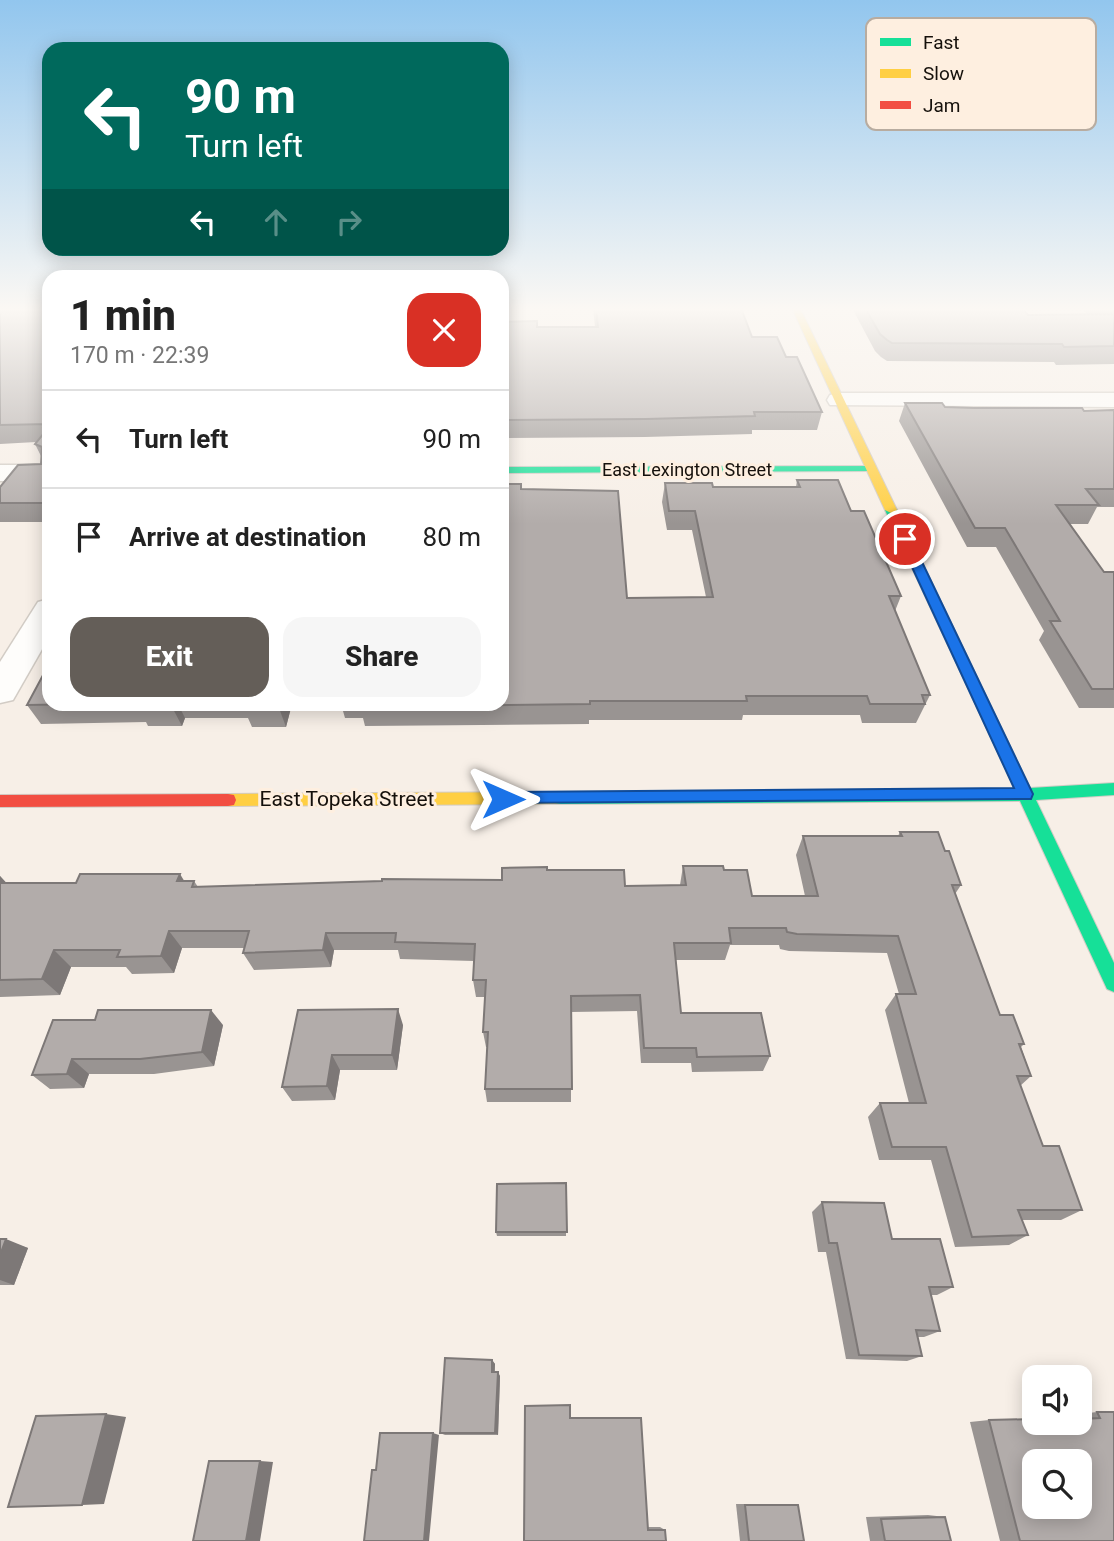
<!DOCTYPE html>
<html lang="en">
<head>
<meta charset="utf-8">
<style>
	body { margin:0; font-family:Roboto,sans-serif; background:#f6f6f6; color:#222; height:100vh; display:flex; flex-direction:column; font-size:26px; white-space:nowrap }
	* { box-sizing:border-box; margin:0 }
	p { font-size:23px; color:#767676 }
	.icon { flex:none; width:38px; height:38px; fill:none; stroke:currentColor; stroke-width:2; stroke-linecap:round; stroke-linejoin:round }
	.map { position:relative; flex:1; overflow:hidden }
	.drawer { position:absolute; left:42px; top:270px; width:467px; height:441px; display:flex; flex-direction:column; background:#fff; border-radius:21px; box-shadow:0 4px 18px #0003 }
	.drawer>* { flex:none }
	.banner { position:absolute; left:42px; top:42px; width:467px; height:214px; border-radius:21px; box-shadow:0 4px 18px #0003; background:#00695c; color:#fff; overflow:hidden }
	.fabs { position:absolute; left:1022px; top:1365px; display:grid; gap:14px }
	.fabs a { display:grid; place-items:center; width:70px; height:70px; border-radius:14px; background:#fff; box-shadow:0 4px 18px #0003; font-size:35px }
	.pin { position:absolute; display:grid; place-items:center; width:60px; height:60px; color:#fff; margin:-30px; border:4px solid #fff; border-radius:50%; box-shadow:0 2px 7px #0007 }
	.me { position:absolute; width:77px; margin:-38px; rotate:90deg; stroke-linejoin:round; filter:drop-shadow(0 0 5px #0008) }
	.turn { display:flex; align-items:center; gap:24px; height:147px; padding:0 28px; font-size:32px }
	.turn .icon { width:91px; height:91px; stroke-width:2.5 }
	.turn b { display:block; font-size:49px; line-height:60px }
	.lanes { display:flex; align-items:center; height:66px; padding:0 28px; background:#0003; justify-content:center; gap:35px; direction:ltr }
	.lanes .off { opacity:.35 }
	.round { display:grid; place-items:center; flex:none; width:74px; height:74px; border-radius:21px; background:#f6f6f6 }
	.summary { display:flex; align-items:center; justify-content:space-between; height:119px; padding:0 28px }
	h1 { font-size:42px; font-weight:800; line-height:52px }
	.cta { display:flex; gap:14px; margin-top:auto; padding:14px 28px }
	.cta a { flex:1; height:80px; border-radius:21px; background:#645e58; color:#fff; font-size:28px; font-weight:800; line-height:80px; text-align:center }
	.cta a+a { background:#f6f6f6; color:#222 }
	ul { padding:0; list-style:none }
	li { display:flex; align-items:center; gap:21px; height:98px; padding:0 28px; border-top:2px solid #e0e0e0 }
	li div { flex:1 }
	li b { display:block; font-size:26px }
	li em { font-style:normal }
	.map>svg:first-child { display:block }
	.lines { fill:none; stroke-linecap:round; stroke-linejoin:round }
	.street-casing { stroke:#d2ccc5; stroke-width:3 }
	.fast-casing { stroke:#d2ccc5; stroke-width:2 }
	.slow-casing { stroke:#d2ccc5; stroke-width:2 }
	.jam-casing { stroke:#d2ccc5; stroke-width:2 }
	.street { fill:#fefdfb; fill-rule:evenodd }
	.fast { fill:#16e098; fill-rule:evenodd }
	.slow { fill:#ffcf43; fill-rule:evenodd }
	.jam { fill:#f24e42; fill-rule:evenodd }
	.wall { fill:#999492 }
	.shaded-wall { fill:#7d7877 }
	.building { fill:#b2acaa; stroke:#7d7877; stroke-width:2; fill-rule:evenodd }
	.route { fill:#1a73e8; stroke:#114b97; stroke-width:2 }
	.labels { text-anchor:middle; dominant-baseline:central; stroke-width:6; stroke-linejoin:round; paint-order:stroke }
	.far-street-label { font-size:18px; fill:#15100b; stroke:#feefe0 }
	.street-label { font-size:21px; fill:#15100b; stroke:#feefe0 }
	.key { fill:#feefe0; stroke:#b8aca0; stroke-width:2 }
	.key-label { font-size:19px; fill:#15100b }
</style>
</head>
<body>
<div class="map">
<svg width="1114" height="1541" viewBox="0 0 1114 1541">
	<rect width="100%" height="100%" fill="#f7efe7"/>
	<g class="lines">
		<g class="street-casing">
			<g id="street">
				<polygon points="839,393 1114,393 1114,407 830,405 827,400 830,395"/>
				<rect x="0" y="465" width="49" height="16"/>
				<polygon points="49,599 49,637 13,700 0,703 0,662 38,602"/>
			</g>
		</g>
		<g class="fast-casing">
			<g id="fast">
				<polygon points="875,466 876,468 871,471 502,473 502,467"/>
				<polygon points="891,507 897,510 1030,788 1114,783 1114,795 1036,800 1114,963 1114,992 1107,989 1020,801 555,804 549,803 547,798 549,793 555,792 1015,789 885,510"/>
			</g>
		</g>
		<g class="slow-casing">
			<g id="slow">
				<polygon points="792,308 800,308 897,510 895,512 891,513 885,510"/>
				<polygon points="555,792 561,793 563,798 561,803 555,804 228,806 222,805 220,800 222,795 228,794"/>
			</g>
		</g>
		<g class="jam-casing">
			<polygon id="jam" points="228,794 234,795 236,800 234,805 228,806 0,807 0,795"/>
		</g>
		<use href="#street" class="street"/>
		<use href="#fast" class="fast"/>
		<use href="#slow" class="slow"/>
		<use href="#jam" class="jam"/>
	</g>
	<g class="wall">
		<polygon points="0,308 49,308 49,522 0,522 0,487 41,464 42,458 35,444 36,442 0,444"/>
		<polygon points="593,308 741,308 752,337 786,357 822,412 817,430 752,430 752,434 645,437 502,438 502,322 537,327 595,327"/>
		<polygon points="852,308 1022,308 1028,315 1088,315 1081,308 1114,308 1114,364 1056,365 1054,362 887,361 881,357 875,351"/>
		<polygon points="905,403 945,407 1084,411 1114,410 1114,507 1097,507 1088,524 1069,524 1104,572 1114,572 1114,708 1079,708 1039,640 1044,631 996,547 967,547 899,421"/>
		<polygon points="797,480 851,511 901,596 895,611 930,695 916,723 862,723 860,715 743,715 742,720 589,720 589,724 365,726 363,718 345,718 341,704 502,704 521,489 627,598 706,597 692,530 667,530 662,502 665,483 713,487 796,487"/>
		<polygon points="49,704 292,704 286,727 252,727 248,718 185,718 182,726 148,726 146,722 41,724 27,705"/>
		<polygon points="900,832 945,851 961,885 955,894 1000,1015 1024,1044 1021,1047 1031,1076 1020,1086 1043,1146 1082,1210 1061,1220 1022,1220 1028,1235 1009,1245 955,1247 931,1160 879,1160 868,1117 880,1103 909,1103 885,1010 896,994 899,994 887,953 789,951 780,949 779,945 730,945 725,960 676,960 681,1013 770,1056 763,1071 692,1072 691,1063 641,1063 637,1011 571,1012 571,1102 487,1102 485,1089 487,1047 486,1047 483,1032 485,997 476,997 473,980 474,961 400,959 398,950 334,950 331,967 254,970 243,953 245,948 182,948 174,973 132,974 126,967 71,967 60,995 0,997 0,876 6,883 76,883 194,881 198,887 502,880 547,870 625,886 680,885 683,866 724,870 752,896 805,896 796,855 803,836 898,836"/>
		<polygon points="298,1010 403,1025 397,1070 340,1070 335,1100 292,1101 282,1087"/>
		<polygon points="53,1020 223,1025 214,1066 154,1074 89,1074 84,1088 50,1089 32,1075"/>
		<polygon points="566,1183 566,1236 497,1236 496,1232"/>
		<polygon points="822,1202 892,1239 953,1287 937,1295 931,1295 940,1331 924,1337 918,1337 922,1356 907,1361 846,1359 826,1252 818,1252 812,1212"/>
		<polygon points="0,1239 28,1248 14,1285 0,1285"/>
		<polygon points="492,1360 495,1364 495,1372 500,1376 498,1435 445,1435 440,1433"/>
		<polygon points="1097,1412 1114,1412 1114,1541 1000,1541 970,1422 989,1420 1080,1423 1080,1414"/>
		<polygon points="570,1418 648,1527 660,1527 665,1530 524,1541"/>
		<polygon points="736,1504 787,1504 798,1505 804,1541 740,1541"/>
		<polygon points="928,1515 945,1517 951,1541 870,1541 866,1517"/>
	</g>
	<g class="shaded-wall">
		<polygon points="49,493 49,514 43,503"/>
		<polygon points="173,704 178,704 185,718 182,726 172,707"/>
		<polygon points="280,704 292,704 286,727 279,708"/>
		<polygon points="180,874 191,892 177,881"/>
		<polygon points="0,876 14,891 0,892"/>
		<polygon points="169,931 182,948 174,973 161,956"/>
		<polygon points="326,933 334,950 331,967 323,950"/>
		<polygon points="54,950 71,967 60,995 42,979"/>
		<polygon points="398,1009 403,1025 397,1070 392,1055"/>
		<polygon points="211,1010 223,1025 214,1066 202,1052"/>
		<polygon points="332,1055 340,1070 335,1100 327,1086"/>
		<polygon points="72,1059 89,1074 84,1088 67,1074"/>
		<polygon points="6,1239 28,1248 14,1285 0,1280 0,1255"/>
		<polygon points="492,1360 495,1364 494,1376 492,1372"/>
		<polygon points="498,1372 500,1376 498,1435 495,1433"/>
		<polygon points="106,1414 126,1417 104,1504 82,1505"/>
		<polygon points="433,1433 439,1435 429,1541 424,1541"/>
		<polygon points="260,1461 273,1462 260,1541 246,1541"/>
	</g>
	<g class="building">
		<polygon points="0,308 49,308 49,493 43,503 0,503 0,487 18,465 41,464 42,447 35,444 49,427 44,427 47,424 0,425"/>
		<polygon points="596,308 741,308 752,337 777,337 786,357 797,357 822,412 754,412 755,416 646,419 502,420 502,322 537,321 537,327 598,327"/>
		<polygon points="865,308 1022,308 1028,315 1114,314 1107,308 1114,308 1114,346 1064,347 1062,344 892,343 887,340 880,334"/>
		<polygon points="905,403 942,403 945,407 974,408 1082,408 1084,411 1114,410 1114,489 1086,489 1099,505 1056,505 1104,572 1114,572 1114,689 1092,689 1050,621 1060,621 1005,528 975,528"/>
		<polygon points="797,480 838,480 851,511 864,511 901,596 889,596 930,695 922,695 925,704 870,704 867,696 746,696 747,701 590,701 590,704 360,707 361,704 502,704 502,484 521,484 521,489 618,491 627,598 713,597 695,511 669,511 665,483 712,483 713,487 800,487"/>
		<polygon points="49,664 49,704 89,704 27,705"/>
		<polygon points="139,704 173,704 172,707 138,707"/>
		<polygon points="246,704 280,704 279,708 244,708"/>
		<polygon points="900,832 938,832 945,851 949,851 961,885 952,885 1000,1015 1013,1015 1024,1044 1019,1044 1031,1076 1017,1076 1043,1146 1059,1146 1082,1210 1018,1210 1028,1235 972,1237 946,1147 892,1147 880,1103 926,1103 896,994 916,994 898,936 797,934 787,932 786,928 729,928 731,943 674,943 681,1013 761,1013 770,1056 697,1057 696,1048 644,1048 640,995 571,996 572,1089 485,1089 488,1032 483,1032 486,980 473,980 475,944 395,942 396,933 326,933 323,950 243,953 249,931 169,931 161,956 117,957 120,950 54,950 42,979 0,980 0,883 76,883 80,874 180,874 177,881 194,881 192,887 382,881 382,879 502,880 502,868 547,867 547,870 624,870 625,886 686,885 683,866 723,866 724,870 747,870 752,896 818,896 803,836 902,836"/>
		<polygon points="398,1009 392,1055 332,1055 327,1086 282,1087 298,1010"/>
		<polygon points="98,1010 211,1010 202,1052 140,1059 72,1059 67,1074 32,1075 53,1020 95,1020"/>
		<polygon points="566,1183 567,1232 496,1232 497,1184"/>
		<polygon points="822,1202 884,1203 892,1239 940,1239 953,1287 929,1287 940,1331 916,1330 922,1356 859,1355 837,1243 829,1243"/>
		<polygon points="0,1239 6,1239 0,1255"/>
		<polygon points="445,1358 492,1360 492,1372 498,1372 495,1433 440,1433"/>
		<polygon points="570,1405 570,1418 641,1418 648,1530 665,1530 666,1541 524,1541 525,1406"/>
		<path d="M 1097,1412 L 1114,1412 L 1114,1541 L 1020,1541 L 989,1420 L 1034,1419 L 1034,1423 L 1080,1423 L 1080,1419 L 1100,1418 ZM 1034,1461 L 1080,1461 L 1080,1507 L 1034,1507 Z"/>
		<polygon points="106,1414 82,1505 8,1507 36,1416"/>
		<polygon points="380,1433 433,1433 424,1541 364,1541 372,1470 376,1470"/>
		<polygon points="209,1461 260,1461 246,1541 193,1541"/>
		<polygon points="745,1505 798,1505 804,1541 749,1541"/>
		<polygon points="945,1517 951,1541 885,1541 881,1519"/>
	</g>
	<linearGradient id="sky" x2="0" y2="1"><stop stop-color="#92c6ee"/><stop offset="0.59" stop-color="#fbf8f4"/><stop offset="1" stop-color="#fbf8f4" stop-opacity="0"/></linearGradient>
	<rect width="1114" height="524" fill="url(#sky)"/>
	<polygon class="route" points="905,536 911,539 1033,794 1031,799 497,803 495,799 503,792 1014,788 899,539"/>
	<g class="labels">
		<g class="far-street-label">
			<text x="687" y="469">East Lexington Street</text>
		</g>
		<g class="street-label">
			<text x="347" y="799">East Topeka Street</text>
		</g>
	</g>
	<rect x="866" y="18" width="230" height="112" rx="10" class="key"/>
	<rect x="880" y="38" width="31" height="8" fill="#16e098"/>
	<rect x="880" y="69" width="31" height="9" fill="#ffcf43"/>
	<rect x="880" y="101" width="31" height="8" fill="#f24e42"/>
	<g class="key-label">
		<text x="923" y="49">Fast</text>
		<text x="923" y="80">Slow</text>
		<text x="923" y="112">Jam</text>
	</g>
</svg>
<div class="fabs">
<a><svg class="icon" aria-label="sound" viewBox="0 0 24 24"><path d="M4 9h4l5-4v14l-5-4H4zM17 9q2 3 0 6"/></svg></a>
<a><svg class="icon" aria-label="search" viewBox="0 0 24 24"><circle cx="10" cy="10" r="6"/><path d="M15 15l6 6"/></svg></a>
</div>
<div class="pin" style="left:905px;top:539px;background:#d93025"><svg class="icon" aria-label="arrive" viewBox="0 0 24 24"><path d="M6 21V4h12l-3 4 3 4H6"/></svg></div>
<svg class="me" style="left:503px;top:799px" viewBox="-20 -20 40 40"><path d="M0-17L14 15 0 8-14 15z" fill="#1a73e8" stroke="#fff" stroke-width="4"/></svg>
<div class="banner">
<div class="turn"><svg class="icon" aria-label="left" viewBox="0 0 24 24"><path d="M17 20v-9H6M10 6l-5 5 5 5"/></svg><div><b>90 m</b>Turn left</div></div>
<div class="lanes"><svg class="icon" aria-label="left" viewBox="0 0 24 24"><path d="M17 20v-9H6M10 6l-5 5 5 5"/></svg><svg class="icon off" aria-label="ahead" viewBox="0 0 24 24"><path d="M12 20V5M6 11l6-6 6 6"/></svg><svg class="icon off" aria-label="right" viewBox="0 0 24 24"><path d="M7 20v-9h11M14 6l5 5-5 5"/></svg></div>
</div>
<section class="drawer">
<div class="summary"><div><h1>1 min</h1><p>170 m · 22:39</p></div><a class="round" style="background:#d93025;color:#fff"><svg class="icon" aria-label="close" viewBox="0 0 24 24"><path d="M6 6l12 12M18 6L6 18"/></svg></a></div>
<ul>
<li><svg class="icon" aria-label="left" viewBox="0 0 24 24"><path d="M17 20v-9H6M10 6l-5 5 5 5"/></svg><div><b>Turn left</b></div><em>90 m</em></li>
<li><svg class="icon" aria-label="arrive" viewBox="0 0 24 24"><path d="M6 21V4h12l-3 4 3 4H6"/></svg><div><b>Arrive at destination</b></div><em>80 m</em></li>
</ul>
<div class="cta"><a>Exit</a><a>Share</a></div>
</section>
</div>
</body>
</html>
